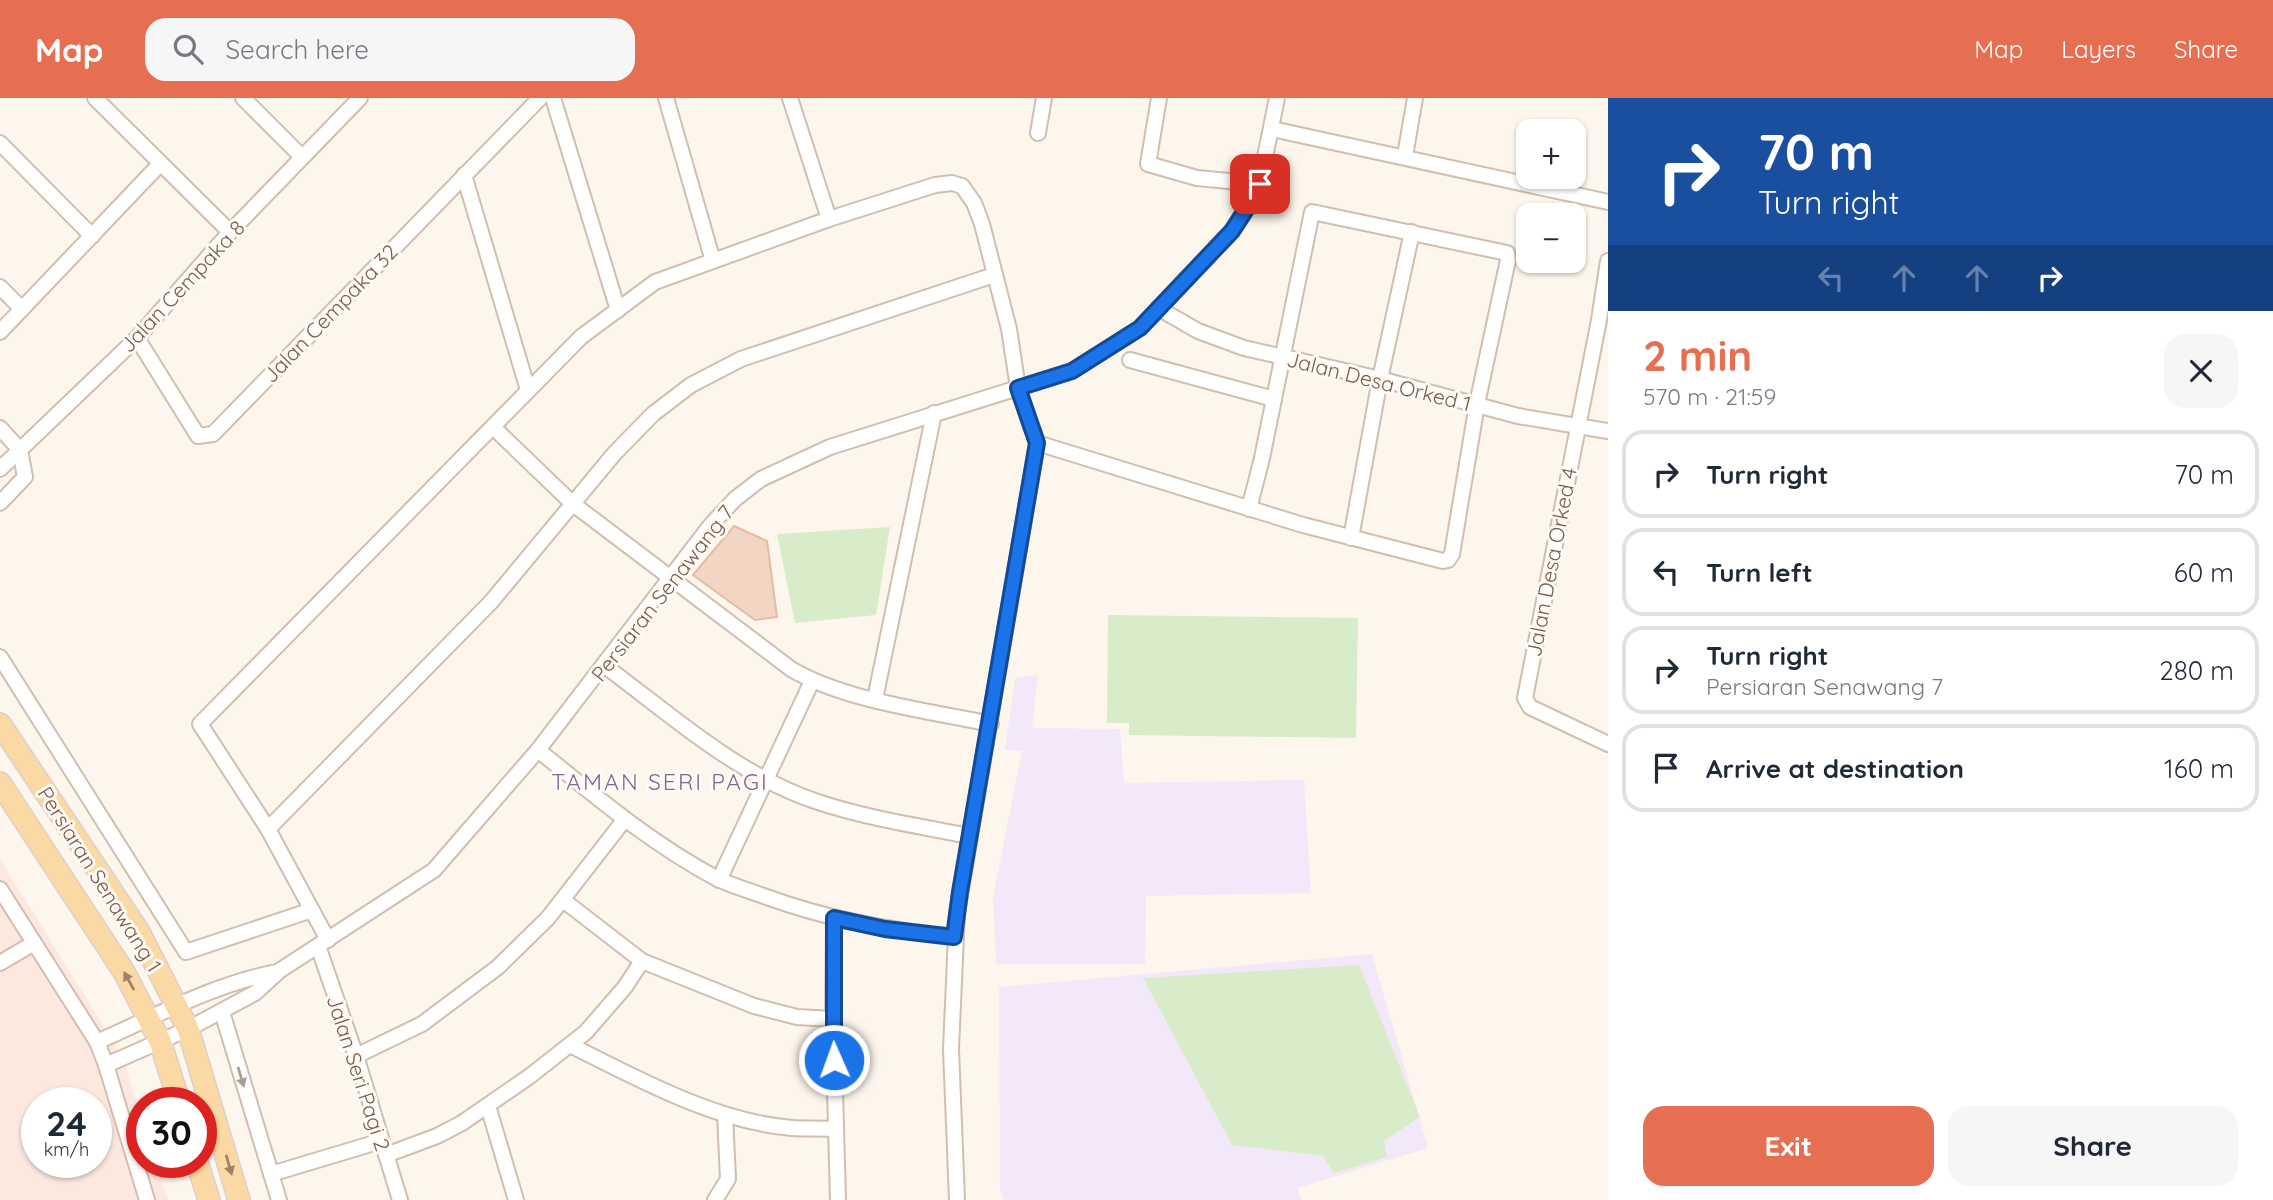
<!DOCTYPE html>
<html lang="en">
<head>
<meta charset="utf-8">
<style>
	body { margin:0; font-family:Quicksand,sans-serif; background:#f6f6f7; color:#1f2937; height:100vh; display:flex; flex-direction:column; font-size:26px; white-space:nowrap }
	* { box-sizing:border-box; margin:0 }
	p { font-size:23px; color:#747a83 }
	.icon { flex:none; width:38px; height:38px; fill:none; stroke:currentColor; stroke-width:2; stroke-linecap:round; stroke-linejoin:round }
	.map { position:relative; flex:1; overflow:hidden }
	.sheet { display:flex; flex-direction:column; background:#fff; width:665px }
	.sheet>* { flex:none }
	.guide { background:#1a4fa0; color:#fff; overflow:hidden }
	.fabs { position:absolute; left:1516px; top:21px; display:grid; gap:14px }
	.fabs a { display:grid; place-items:center; width:70px; height:70px; border-radius:14px; background:#fff; box-shadow:0 2px 5px #0004; font-size:35px }
	.speed { position:absolute; left:21px; top:989px; display:flex; gap:14px; font-size:35px; font-weight:700; text-align:center }
	.speed>* { display:grid; place-content:center; width:91px; height:91px; border-radius:50%; background:#fff; box-shadow:0 2px 5px #0004; line-height:1 }
	.speed small { font-size:18px; font-weight:400 }
	.speed .limit { border:10px solid #d22; background:#fff; color:#111 }
	.pin { position:absolute; display:grid; place-items:center; width:60px; height:60px; color:#fff; margin:-30px; border-radius:14px; box-shadow:0 4px 10px #0006 }
	.me { position:absolute; width:77px; margin:-38px; rotate:358deg; stroke-linejoin:round; filter:drop-shadow(0 0 5px #0008) }
	.turn { display:flex; align-items:center; gap:24px; height:147px; padding:0 35px; font-size:32px }
	.turn .icon { width:91px; height:91px; stroke-width:2.5 }
	.turn b { display:block; font-size:49px; line-height:60px }
	.lanes { display:flex; align-items:center; height:66px; padding:0 35px; background:#0003; justify-content:center; gap:35px; direction:ltr }
	.lanes .off { opacity:.35 }
	.round { display:grid; place-items:center; flex:none; width:74px; height:74px; border-radius:21px; background:#f6f6f7 }
	.summary { display:flex; align-items:center; justify-content:space-between; height:119px; padding:0 35px }
	h1 { font-size:42px; font-weight:700; line-height:52px; color:#e76f51 }
	.cta { display:flex; gap:14px; margin-top:auto; padding:14px 35px }
	.cta a { flex:1; height:80px; border-radius:21px; background:#e76f51; color:#fff; font-size:28px; font-weight:700; line-height:80px; text-align:center }
	.cta a+a { background:#f6f6f7; color:#1f2937 }
	ul { padding:0; list-style:none }
	li { display:flex; align-items:center; gap:21px; height:88px; margin:0 14px 10px; padding:0 21px; border:4px solid #e0e1e3; border-radius:21px }
	li div { flex:1 }
	li b { display:block; font-size:26px }
	li em { font-style:normal }
	header { display:flex; align-items:center; gap:42px; box-sizing:border-box; height:98px; padding:0 35px; background:#e76f51; color:#fff }
	header strong { font-size:33px }
	nav { display:flex; gap:38px; margin-inline-start:auto; font-size:24px }
	.search { width:490px; height:63px; background:#f6f6f7; display:flex; align-items:center; gap:18px; box-sizing:border-box; padding:0 24px; border-radius:21px; color:#747a83; font-size:26px }
	main { display:flex; flex:1; min-height:0 }
	.map>svg:first-child { display:block }
	.commercial { fill:#fde8e0; fill-rule:evenodd }
	.education { fill:#f3e8fa }
	.green { fill:#d8ecc9 }
	.building { fill:#f3d5c3; stroke:#e6bba3; stroke-width:2 }
	.lines { fill:none; stroke-linecap:round; stroke-linejoin:round }
	.minor-casing { stroke:#d1beb0; stroke-width:18 }
	.primary-casing { stroke:#dad1cd; stroke-width:24 }
	.minor { stroke:#fff; stroke-width:14 }
	.primary { stroke:#fbd9a5; stroke-width:21 }
	.oneway { fill:#a18267 }
	.oneway2 { fill:#af9d94 }
	.route-casing { stroke:#114b97; stroke-width:18 }
	.route { stroke:#1a73e8; stroke-width:12 }
	.labels { text-anchor:middle; dominant-baseline:central; stroke-width:6; stroke-linejoin:round; paint-order:stroke }
	.street-label { font-size:21px; fill:#7a5c4d; stroke:#fffaf3 }
	.neighbourhood-label { font-size:23px; letter-spacing:2px; fill:#846695; stroke:#fffaf3 }
</style>
</head>
<body>
<header>
<strong>Map</strong>
<div class="search"><svg class="icon" aria-label="search" viewBox="0 0 24 24"><circle cx="10" cy="10" r="6"/><path d="M15 15l6 6"/></svg>Search here</div>
<nav><a>Map</a><a>Layers</a><a>Share</a></nav>
</header>
<main>
<div class="map">
<svg width="1608" height="1102" viewBox="0 0 1608 1102">
	<rect width="100%" height="100%" fill="#fdf6ec"/>
	<path class="commercial" d="M 0,761 L 122,958 L 142,1021 L 142,1064 L 156,1064 L 168,1102 L 0,1102 ZM 37,1004 L 96,1004 L 96,1064 L 37,1064 Z"/>
	<g class="education">
		<polygon points="1038,577 1032,630 1120,631 1124,685 1304,682 1311,795 1146,798 1145,866 996,866 993,799 1022,653 1005,652 1015,580"/>
		<polygon points="1372,856 1428,1050 1297,1090 1301,1102 1004,1102 1000,1091 999,889"/>
	</g>
	<g class="green">
		<polygon points="890,429 876,517 795,525 777,436"/>
		<polygon points="1108,517 1358,520 1356,640 1129,637 1129,625 1107,625"/>
		<polygon points="1359,867 1420,1019 1384,1043 1387,1059 1334,1075 1323,1058 1232,1047 1143,880"/>
	</g>
	<polygon class="building" points="734,428 767,443 777,519 755,522 693,477"/>
	<g class="lines">
		<g class="minor-casing">
			<g id="minor">
				<polyline points="95,0 230,134"/>
				<polyline points="243,0 301,58"/>
				<polyline points="553,0 618,212"/>
				<polyline points="666,0 713,163"/>
				<polyline points="790,0 829,121"/>
				<polyline points="1159,0 1148,66 1197,80 1260,86"/>
				<polyline points="1272,31 1608,104"/>
				<polyline points="1038,35 1044,0"/>
				<polyline points="0,45 92,138"/>
				<polyline points="1405,58 1415,0"/>
				<polyline points="464,77 528,292"/>
				<polyline points="1608,163 1599,222 1525,600 1530,609 1608,646"/>
				<polyline points="0,189 22,211"/>
				<polyline points="1158,210 1198,233 1244,250 1380,281 1518,318 1608,333"/>
				<polyline points="0,234 160,66"/>
				<polyline points="137,240 198,338 213,336 540,0"/>
				<polyline points="1130,262 1274,301"/>
				<path d="M 493,329 L 573,406 L 791,571 C 845,603 929,613 991,626"/>
				<polyline points="0,330 20,352 25,379 0,405"/>
				<polyline points="1037,345 1303,427 1443,463 1448,462 1452,456 1477,306 1508,162 1507,155 1312,114 1262,360 1249,411"/>
				<polyline points="0,371 137,240 230,134 360,0"/>
				<polyline points="1351,440 1380,281 1412,134"/>
				<polyline points="0,559 186,854 312,812"/>
				<path d="M 605,568 C 671,617 736,676 815,703 C 865,720 918,728 970,738"/>
				<polyline points="875,601 934,315"/>
				<path d="M 538,652 C 595,698 652,746 716,780 C 730,787 747,792 761,797 C 826,821 886,832 954,839"/>
				<polyline points="268,731 491,504 614,356 653,316 691,287 741,261 994,177"/>
				<polyline points="719,782 812,583"/>
				<polyline points="0,791 97,944 106,967 147,1102"/>
				<polyline points="563,802 642,863 754,908 797,919 833,921"/>
				<polyline points="834,820 833,921 838,1102"/>
				<polyline points="328,842 268,731 200,626 581,239 655,184 829,121 935,87 952,85 962,88 974,105 982,126 1009,231 1018,290 1037,345 957,815 951,951 957,1102"/>
				<polyline points="318,848 356,958 400,1102"/>
				<polyline points="0,865 34,845"/>
				<polyline points="222,914 279,1102"/>
				<path d="M 97,944 C 156,918 214,886 277,874"/>
				<path d="M 570,947 C 638,981 716,1024 792,1030 C 807,1031 822,1030 836,1031"/>
				<polyline points="356,958 422,926 498,869 548,820 625,721"/>
				<polyline points="106,967 188,931 255,895 279,873 434,772 538,652 710,428 735,401 761,381 830,349 1072,273 1140,230 1232,133 1258,93 1277,0"/>
				<polyline points="488,1008 516,1102"/>
				<polyline points="386,1057 437,1038 462,1025 530,978 586,934 625,889 642,863"/>
				<polyline points="271,1076 381,1043"/>
				<polyline points="715,1102 728,1081 725,1017"/>
			</g>
		</g>
		<g class="primary-casing">
			<g id="primary">
				<polyline points="0,626 139,834 188,931 239,1102"/>
				<polyline points="0,685 124,874 160,943 179,1004"/>
				<polyline points="197,1064 209,1102"/>
			</g>
		</g>
		<use href="#minor" class="minor"/>
		<use href="#primary" class="primary"/>
	</g>
	<defs><path id="oneway-solid" d="M-6-.8H1V-3.2L6.5 0L1 3.2V.8H-6Z" transform="scale(1.75)"/></defs>
	<g class="oneway">
		<use href="#oneway-solid" transform="translate(129 883) rotate(-119)"/>
		<use href="#oneway-solid" transform="translate(229 1067) rotate(74)"/>
	</g>
	<use class="oneway2" href="#oneway-solid" transform="translate(241 979) rotate(73)"/>
	<g class="lines">
		<g class="route-casing">
			<polyline id="route" points="834,962 834,820 885,831 954,839 960,794 1037,345 1018,290 1072,273 1140,230 1232,133 1258,93 1260,86"/>
		</g>
		<use href="#route" class="route"/>
	</g>
	<g class="labels">
		<g class="street-label">
			<text transform="translate(182 188) rotate(-47)">Jalan Cempaka 8</text>
			<text transform="translate(330 215) rotate(-46)">Jalan Cempaka 32</text>
			<text transform="translate(1379 283) rotate(14)">Jalan Desa Orked 1</text>
			<text transform="translate(1551 464) rotate(-79)">Jalan Desa Orked 4</text>
			<text transform="translate(662 495) rotate(-52)">Persiaran Senawang 7</text>
			<text transform="translate(100 781) rotate(58)">Persiaran Senawang 1</text>
			<text transform="translate(359 975) rotate(72)">Jalan Seri Pagi 2</text>
		</g>
		<g class="neighbourhood-label">
			<text x="660" y="683">TAMAN SERI PAGI</text>
		</g>
	</g>
</svg>
<div class="fabs">
<a>+</a>
<a>−</a>
</div>
<div class="speed"><div>24<small>km/h</small></div><div class="limit">30</div></div>
<div class="pin" style="left:1260px;top:86px;background:#d93025"><svg class="icon" aria-label="arrive" viewBox="0 0 24 24"><path d="M6 21V4h12l-3 4 3 4H6"/></svg></div>
<svg class="me" style="left:834px;top:962px" viewBox="-20 -20 40 40"><circle r="17" fill="#1a73e8" stroke="#fff" stroke-width="3"/><path d="M0-11L8 9 0 5-8 9z" fill="#fff"/></svg>
</div>
<section class="sheet">
<div class="guide">
<div class="turn"><svg class="icon" aria-label="right" viewBox="0 0 24 24"><path d="M7 20v-9h11M14 6l5 5-5 5"/></svg><div><b>70 m</b>Turn right</div></div>
<div class="lanes"><svg class="icon off" aria-label="left" viewBox="0 0 24 24"><path d="M17 20v-9H6M10 6l-5 5 5 5"/></svg><svg class="icon off" aria-label="ahead" viewBox="0 0 24 24"><path d="M12 20V5M6 11l6-6 6 6"/></svg><svg class="icon off" aria-label="ahead" viewBox="0 0 24 24"><path d="M12 20V5M6 11l6-6 6 6"/></svg><svg class="icon" aria-label="right" viewBox="0 0 24 24"><path d="M7 20v-9h11M14 6l5 5-5 5"/></svg></div>
</div>
<div class="summary"><div><h1>2 min</h1><p>570 m · 21:59</p></div><a class="round"><svg class="icon" aria-label="close" viewBox="0 0 24 24"><path d="M6 6l12 12M18 6L6 18"/></svg></a></div>
<ul>
<li><svg class="icon" aria-label="right" viewBox="0 0 24 24"><path d="M7 20v-9h11M14 6l5 5-5 5"/></svg><div><b>Turn right</b></div><em>70 m</em></li>
<li><svg class="icon" aria-label="left" viewBox="0 0 24 24"><path d="M17 20v-9H6M10 6l-5 5 5 5"/></svg><div><b>Turn left</b></div><em>60 m</em></li>
<li><svg class="icon" aria-label="right" viewBox="0 0 24 24"><path d="M7 20v-9h11M14 6l5 5-5 5"/></svg><div><b>Turn right</b><p>Persiaran Senawang 7</p></div><em>280 m</em></li>
<li><svg class="icon" aria-label="arrive" viewBox="0 0 24 24"><path d="M6 21V4h12l-3 4 3 4H6"/></svg><div><b>Arrive at destination</b></div><em>160 m</em></li>
</ul>
<div class="cta"><a>Exit</a><a>Share</a></div>
</section>
</main>
</body>
</html>
